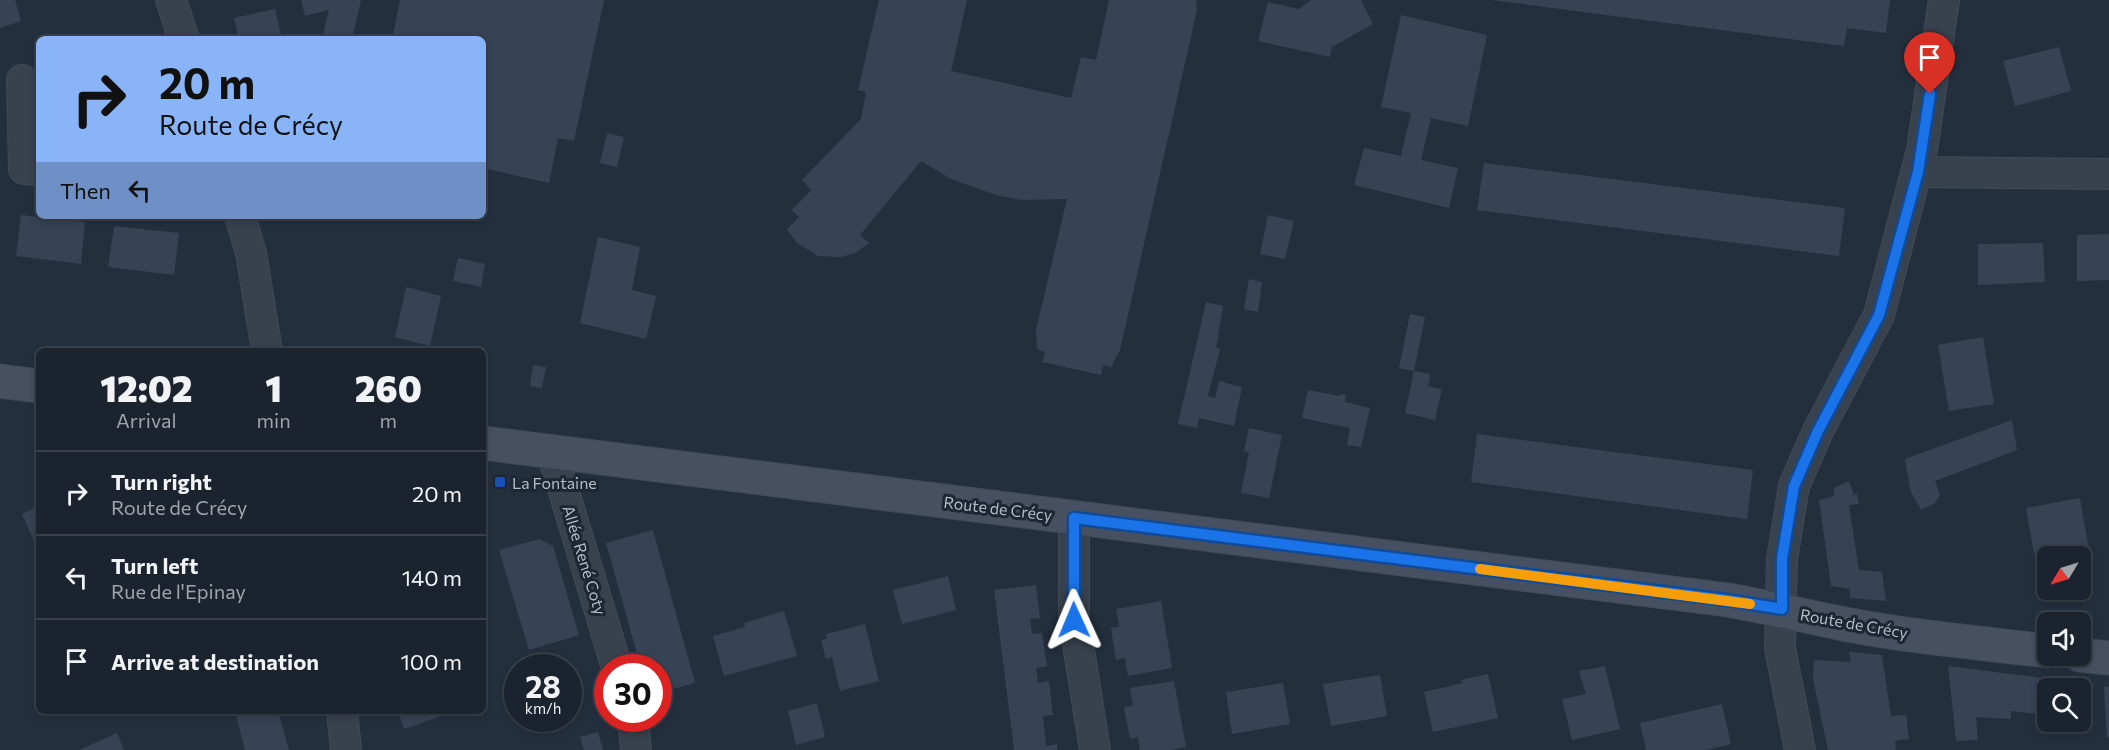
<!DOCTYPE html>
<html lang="en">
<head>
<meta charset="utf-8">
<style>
	body { margin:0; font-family:Commissioner,sans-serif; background:#242b36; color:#f1f3f6; height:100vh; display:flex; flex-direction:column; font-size:22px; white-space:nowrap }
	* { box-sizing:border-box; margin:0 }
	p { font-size:20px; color:#a0a4aa }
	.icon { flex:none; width:33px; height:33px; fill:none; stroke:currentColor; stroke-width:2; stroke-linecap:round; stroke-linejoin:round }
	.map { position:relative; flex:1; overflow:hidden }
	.details { position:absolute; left:36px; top:348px; width:450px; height:366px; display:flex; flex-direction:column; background:#1b232e; border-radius:9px; box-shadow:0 3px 9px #0003,0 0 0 2px #39404a }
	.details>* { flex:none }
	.banner { position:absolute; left:36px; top:36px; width:450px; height:183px; border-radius:9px; box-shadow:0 3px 9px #0003,0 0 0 2px #39404a; background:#8ab4f8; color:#111; overflow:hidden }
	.needle { width:39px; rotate:232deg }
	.buttons { position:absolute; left:2037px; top:546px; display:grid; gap:12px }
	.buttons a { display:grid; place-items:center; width:54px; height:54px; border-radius:9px; background:#1b232e; box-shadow:0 3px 9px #0003,0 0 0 2px #39404a; font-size:30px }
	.speed { position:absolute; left:504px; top:654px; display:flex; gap:12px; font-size:30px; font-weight:700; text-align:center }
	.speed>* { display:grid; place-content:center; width:78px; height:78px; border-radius:50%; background:#1b232e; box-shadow:0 3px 9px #0003,0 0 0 2px #39404a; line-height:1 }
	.speed small { font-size:15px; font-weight:400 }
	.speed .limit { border:9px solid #d22; background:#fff; color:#111 }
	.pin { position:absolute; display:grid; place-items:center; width:51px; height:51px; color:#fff; margin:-62px -26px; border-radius:50% 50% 50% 0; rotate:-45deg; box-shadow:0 0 6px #0007 }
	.pin .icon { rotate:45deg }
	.me { position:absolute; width:66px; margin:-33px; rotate:359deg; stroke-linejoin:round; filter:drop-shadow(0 0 4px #0008) }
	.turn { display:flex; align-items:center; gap:21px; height:126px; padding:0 24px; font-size:27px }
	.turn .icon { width:78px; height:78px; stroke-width:2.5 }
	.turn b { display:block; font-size:42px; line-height:51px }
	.then { display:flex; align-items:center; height:57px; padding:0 24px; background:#0003; gap:12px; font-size:22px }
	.eta { display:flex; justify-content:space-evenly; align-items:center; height:102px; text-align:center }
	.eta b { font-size:36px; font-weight:800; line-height:42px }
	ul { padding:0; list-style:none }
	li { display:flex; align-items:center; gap:18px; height:84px; padding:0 24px; border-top:2px solid #39404a }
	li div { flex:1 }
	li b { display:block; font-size:22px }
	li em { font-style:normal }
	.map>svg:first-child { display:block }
	.building { fill:#364354 }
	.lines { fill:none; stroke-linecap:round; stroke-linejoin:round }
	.street-casing { stroke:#414a57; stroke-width:32 }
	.secondary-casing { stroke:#414a57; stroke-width:35 }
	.street { stroke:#38414e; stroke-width:30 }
	.secondary { stroke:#465061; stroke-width:33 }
	.route-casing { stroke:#114b97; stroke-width:15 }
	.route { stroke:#1a73e8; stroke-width:10 }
	.slow { stroke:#f59e0b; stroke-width:10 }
	.transit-dot { fill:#1a4fb4; stroke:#1d2633; stroke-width:2 }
	.labels { text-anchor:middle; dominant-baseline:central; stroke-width:6; stroke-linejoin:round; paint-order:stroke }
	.poi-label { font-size:16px; fill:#b4bcc9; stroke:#1d2633; text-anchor:start }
	.street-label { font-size:16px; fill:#b4bcc9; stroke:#1d2633 }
</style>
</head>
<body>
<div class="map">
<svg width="2109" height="750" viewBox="0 0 2109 750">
	<rect width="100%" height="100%" fill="#242f3e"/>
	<g class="building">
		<polygon points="0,0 15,0 21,21 0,28"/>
		<polygon points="301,0 361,0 352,39 322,39 329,10 305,16"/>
		<polygon points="400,0 604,0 574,141 558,138 549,183 483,168 483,39 392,39"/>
		<polygon points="879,0 967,0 951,71 1071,98 1081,57 1096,60 1109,0 1196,0 1197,10 1120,350 1111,367 1103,365 1101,375 1042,362 1045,352 1037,349 1036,330 1067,199 1021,200 996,195 951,179 921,161 860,235 869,243 855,253 841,257 818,256 797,243 787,229 799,217 792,210 811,190 802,180 861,119 866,92 858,90"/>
		<polygon points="1311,0 1361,0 1373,24 1332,47 1330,57 1258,41 1268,2 1299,9"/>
		<polygon points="1492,0 1890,0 1886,33 1847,28 1844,46"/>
		<polygon points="275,9 282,39 239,39 234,18"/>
		<polygon points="1401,15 1487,35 1468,126 1431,118 1421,160 1458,168 1449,208 1354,185 1364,148 1401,156 1411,113 1381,107"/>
		<polygon points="2059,47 2071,91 2015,106 2003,61"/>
		<polygon points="607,133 624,137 617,167 600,163"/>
		<polygon points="1484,163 1845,208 1839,256 1477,210"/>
		<polygon points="21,215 85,222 81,264 16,256"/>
		<polygon points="1268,215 1294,221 1285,259 1260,254"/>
		<polygon points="114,226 179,233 174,275 108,267"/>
		<polygon points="2109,234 2109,280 2077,281 2077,235"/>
		<polygon points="598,237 640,247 632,290 656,296 646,339 580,323"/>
		<polygon points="2043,243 2045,282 1978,285 1978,244"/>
		<polygon points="458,258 485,264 481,287 453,281"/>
		<polygon points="1249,279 1262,282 1258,312 1244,309"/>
		<polygon points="406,287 441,296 430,346 395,337"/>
		<polygon points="1206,302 1223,306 1216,348 1220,349 1208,396 1215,398 1219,381 1242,387 1234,426 1199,418 1197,428 1178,424"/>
		<polygon points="1410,314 1425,317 1414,371 1430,374 1428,386 1442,389 1435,420 1405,413 1414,371 1399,368"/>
		<polygon points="1983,337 1994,404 1949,411 1938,345"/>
		<polygon points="533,365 546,367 542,388 530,386"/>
		<polygon points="1308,390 1340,396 1341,394 1346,395 1345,402 1370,408 1361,447 1347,445 1350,428 1302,418"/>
		<polygon points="2012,420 2017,450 1935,481 1940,495 1935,503 1921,510 1910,490 1905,459"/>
		<polygon points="1249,428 1282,435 1269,498 1241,493 1249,452 1244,451"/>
		<polygon points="1477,434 1753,470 1747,519 1471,482"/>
		<polygon points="1849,481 1854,495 1857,494 1859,504 1849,505 1859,570 1882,572 1886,601 1850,598 1850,589 1831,586 1819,500 1834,496 1834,488"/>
		<polygon points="2080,498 2088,545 2034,554 2026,508"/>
		<polygon points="39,506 39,552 22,514"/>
		<polygon points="653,530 695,683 658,693 658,668 641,668 606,543"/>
		<polygon points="540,539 553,546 579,635 529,650 499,550"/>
		<polygon points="948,576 956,610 902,624 893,590"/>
		<polygon points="1036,585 1040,618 1030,619 1032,634 1042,633 1047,666 1036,668 1038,683 1049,681 1053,715 1043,716 1046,746 1057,744 1057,750 1014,750 994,590"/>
		<polygon points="1161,601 1172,668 1128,676 1125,658 1116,660 1111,628 1119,627 1116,609"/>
		<polygon points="784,611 797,656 724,676 713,636 745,627 744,623"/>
		<polygon points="865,624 879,681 840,691 832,657 826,659 821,640 827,639 826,634"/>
		<polygon points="1849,652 1882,655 1891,716 1906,715 1909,739 1895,741 1896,750 1828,750 1813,679 1814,660 1851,662"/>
		<polygon points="1605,666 1620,729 1572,740 1562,699 1586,694 1579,671"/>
		<polygon points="1948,666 2066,681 2067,688 2048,688 2048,715 2011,711 2011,719 1976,717 1978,740 1956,741"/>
		<polygon points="1488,674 1498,718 1433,732 1424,692 1463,683 1461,680"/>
		<polygon points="1380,675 1387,716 1331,726 1323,684"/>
		<polygon points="1174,681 1186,747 1170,750 1140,750 1138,737 1130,739 1124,707 1133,706 1130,688"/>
		<polygon points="1283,683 1290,724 1232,734 1226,692"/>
		<polygon points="2104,686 2109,687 2109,738 2107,737"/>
		<polygon points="817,703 825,737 796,745 788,711"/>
		<polygon points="1722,704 1731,744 1706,750 1646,750 1640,723"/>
		<polygon points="235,711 278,711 289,750 245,750"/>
		<polygon points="398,711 437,711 439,717 404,729"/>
		<polygon points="598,732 603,750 584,750 580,737"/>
		<polygon points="117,733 124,750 79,750"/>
	</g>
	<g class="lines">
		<g class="street-casing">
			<g id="street">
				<polyline points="171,0 184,39"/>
				<polyline points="22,80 24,169 39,170"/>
				<polyline points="1918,172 2109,174"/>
				<polyline points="240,216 251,253 267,351"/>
				<polyline points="552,452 617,668"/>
				<polyline points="1074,518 1074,619 1095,750"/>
				<polyline points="342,711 346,750"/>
				<polyline points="633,718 636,750"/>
				<polyline points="1800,750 1780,648 1782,559 1794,486 1818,431 1879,315 1922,150 1944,0"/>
			</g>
		</g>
		<g class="secondary-casing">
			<g id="secondary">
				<polyline points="0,381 39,386"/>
				<path d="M 483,443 L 1728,600 C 1767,607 1805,616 1844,624 C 1911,637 1980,643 2048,651"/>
				<polyline points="2080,655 2109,658"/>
			</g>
		</g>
		<use href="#street" class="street"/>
		<use href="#secondary" class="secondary"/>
	</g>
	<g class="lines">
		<g class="route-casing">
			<polyline id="route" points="1074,620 1074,518 1728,600 1782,609 1782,559 1794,486 1818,431 1879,315 1918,172 1930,94"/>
		</g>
		<use href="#route" class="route"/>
		<polyline class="slow" points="1480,569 1750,604"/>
	</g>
	<rect class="transit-dot" x="494" y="476" width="12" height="12" rx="3"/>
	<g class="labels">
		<g class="poi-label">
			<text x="512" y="482">La Fontaine</text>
		</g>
		<g class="street-label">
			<text transform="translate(998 508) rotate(7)">Route de Crécy</text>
			<text transform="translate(585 560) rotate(73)">Allée René Coty</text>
			<text transform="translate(1854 623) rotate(10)">Route de Crécy</text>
		</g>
	</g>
</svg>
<div class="buttons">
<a><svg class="needle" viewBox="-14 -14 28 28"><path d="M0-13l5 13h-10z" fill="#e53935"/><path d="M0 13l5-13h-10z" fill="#a0a4aa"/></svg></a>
<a><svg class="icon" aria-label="sound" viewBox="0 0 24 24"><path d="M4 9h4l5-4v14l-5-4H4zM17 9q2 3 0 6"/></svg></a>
<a><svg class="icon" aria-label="search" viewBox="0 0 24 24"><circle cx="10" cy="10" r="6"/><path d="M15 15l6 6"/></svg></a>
</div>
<div class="speed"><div>28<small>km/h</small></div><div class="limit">30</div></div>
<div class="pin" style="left:1930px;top:94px;background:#d93025"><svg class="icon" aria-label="arrive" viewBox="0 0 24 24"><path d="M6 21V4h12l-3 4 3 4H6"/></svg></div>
<svg class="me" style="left:1074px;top:620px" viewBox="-20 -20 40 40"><path d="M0-17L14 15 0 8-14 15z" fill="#1a73e8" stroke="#fff" stroke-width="4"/></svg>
<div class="banner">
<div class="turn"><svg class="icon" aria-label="right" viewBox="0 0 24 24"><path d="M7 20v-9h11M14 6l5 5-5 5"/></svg><div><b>20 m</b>Route de Crécy</div></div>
<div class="then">Then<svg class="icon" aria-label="left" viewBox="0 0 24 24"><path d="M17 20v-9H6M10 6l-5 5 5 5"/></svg></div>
</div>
<section class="details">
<div class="eta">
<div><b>12:02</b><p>Arrival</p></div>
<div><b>1</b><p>min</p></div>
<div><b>260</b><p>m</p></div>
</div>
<ul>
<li><svg class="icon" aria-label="right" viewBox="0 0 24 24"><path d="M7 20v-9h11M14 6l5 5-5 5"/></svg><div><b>Turn right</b><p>Route de Crécy</p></div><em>20 m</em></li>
<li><svg class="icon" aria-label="left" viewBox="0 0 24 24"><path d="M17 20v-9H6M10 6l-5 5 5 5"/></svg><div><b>Turn left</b><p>Rue de l'Epinay</p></div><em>140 m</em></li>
<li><svg class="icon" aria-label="arrive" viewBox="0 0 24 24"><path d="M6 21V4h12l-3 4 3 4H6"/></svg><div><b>Arrive at destination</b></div><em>100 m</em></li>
</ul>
</section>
</div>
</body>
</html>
